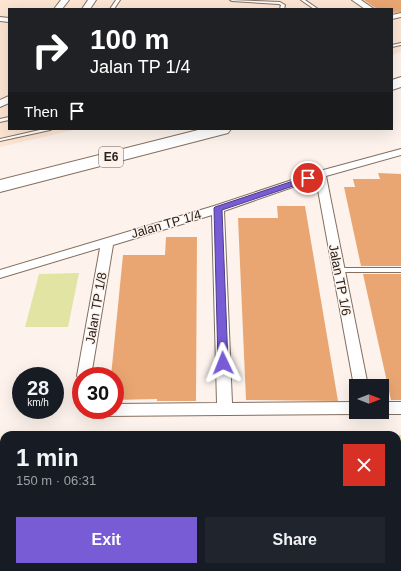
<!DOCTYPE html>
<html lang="en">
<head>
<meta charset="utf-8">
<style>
	body { margin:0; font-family:Helvetica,sans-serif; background:#20242c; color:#f1f3f6; height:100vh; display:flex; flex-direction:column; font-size:15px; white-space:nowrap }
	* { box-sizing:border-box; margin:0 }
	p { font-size:13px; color:#9ea1a6 }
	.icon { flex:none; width:22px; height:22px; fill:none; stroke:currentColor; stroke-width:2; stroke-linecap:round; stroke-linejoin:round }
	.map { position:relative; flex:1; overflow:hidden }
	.drawer { position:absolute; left:0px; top:431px; width:401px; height:140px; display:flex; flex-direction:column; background:#171b24; border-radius:12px 12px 0 0; box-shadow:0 4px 16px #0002 }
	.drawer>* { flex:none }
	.guide { position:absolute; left:8px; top:8px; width:385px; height:122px; border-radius:0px; box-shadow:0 4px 16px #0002; background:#202124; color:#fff; overflow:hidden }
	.needle { width:26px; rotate:90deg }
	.fabs { position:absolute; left:349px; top:379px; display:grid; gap:8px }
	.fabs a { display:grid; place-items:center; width:40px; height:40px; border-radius:0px; background:#171b24; box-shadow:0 4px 16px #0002; font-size:20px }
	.speed { position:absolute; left:12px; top:367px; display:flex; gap:8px; font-size:20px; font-weight:700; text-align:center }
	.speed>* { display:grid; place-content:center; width:52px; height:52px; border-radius:50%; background:#171b24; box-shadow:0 4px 16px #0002; line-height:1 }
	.speed small { font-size:10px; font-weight:400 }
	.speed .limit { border:6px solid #d22; background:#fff; color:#111 }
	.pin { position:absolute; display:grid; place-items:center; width:34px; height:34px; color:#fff; margin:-17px; border:2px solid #fff; border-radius:50%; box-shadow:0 1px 4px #0007 }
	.me { position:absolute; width:44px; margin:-22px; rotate:358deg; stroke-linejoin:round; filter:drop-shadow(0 0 3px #0008) }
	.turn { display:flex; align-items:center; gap:14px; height:84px; padding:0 16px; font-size:18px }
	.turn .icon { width:52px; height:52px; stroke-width:2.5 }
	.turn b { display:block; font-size:28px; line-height:34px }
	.then { display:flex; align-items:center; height:38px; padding:0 16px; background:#0003; gap:8px; font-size:15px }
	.round { display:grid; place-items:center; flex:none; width:42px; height:42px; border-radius:0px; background:#20242c }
	.head { display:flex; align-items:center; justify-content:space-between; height:68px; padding:0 16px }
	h1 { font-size:24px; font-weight:800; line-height:30px }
	.button { display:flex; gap:8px; margin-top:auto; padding:8px 16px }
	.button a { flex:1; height:46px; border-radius:0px; background:#775cd6; color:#fff; font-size:16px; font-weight:800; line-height:46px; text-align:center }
	.button a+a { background:#20242c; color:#f1f3f6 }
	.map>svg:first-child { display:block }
	.built { fill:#fde5d3 }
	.green { fill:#e1e4a2 }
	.building { fill:#e9a672 }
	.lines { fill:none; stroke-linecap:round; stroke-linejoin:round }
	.lane-casing { stroke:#846f60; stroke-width:2 }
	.street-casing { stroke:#846f60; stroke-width:2 }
	.highway-casing { stroke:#846f60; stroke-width:2 }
	.path { stroke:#8d837d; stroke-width:3; stroke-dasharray:2.5 2.5; stroke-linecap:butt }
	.lane { fill:#fff; fill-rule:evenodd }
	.street { fill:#fff; fill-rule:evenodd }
	.highway { fill:#fff; fill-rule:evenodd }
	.route { fill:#775cd6; stroke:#4d3c8b }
	.labels { text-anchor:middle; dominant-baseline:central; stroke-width:3; stroke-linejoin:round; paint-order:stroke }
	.shield { fill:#fdf3ec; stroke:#6b615b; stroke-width:1 }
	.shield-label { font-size:12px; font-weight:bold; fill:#2c231d }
	.street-label { font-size:13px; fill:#2c231d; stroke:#fdf3ec }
</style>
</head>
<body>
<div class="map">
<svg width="401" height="571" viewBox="0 0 401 571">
	<rect width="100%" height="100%" fill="#fdf3ec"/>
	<polygon class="built" points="0,0 401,0 401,52 392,55 392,9 9,9 9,129 78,129 0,147"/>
	<g class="green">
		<polygon points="79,273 68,327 25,327 39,274"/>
		<rect x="397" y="435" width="4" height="96"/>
		<rect x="0" y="438" width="4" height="89"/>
	</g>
	<g class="building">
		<polygon points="364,0 401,0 401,12 392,13 392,9 377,9"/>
		<polygon points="378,173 401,174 401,266 361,266 344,187 355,187 353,179 380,179"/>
		<polygon points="277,206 305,206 338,401 246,400 238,218 278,218"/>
		<polygon points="166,237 197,237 196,401 157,401 157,399 115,400 115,376 111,376 123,255 165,255"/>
		<polygon points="363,274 401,274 401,400 391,400"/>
	</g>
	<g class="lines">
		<g class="lane-casing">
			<g id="lane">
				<polygon points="116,0 120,0 114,9 110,9"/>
				<polygon points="230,0 280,2 285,5 284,9 280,9 281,5 279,4 232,1"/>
				<polygon points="301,0 305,0 318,9 314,9"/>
				<polygon points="401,43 401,45 392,47 392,45"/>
				<polygon points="9,117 9,120 0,122 0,119"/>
				<polygon points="44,129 52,129 50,130 0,141 0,139"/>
				<polygon points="338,268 401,268 401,272 338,272 335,270"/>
			</g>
		</g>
		<g class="street-casing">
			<g id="street">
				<polygon points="61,0 69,0 62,9 54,9"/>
				<polygon points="88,0 96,0 90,9 82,9"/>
				<polygon points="352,0 361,0 374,9 365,9"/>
				<polygon points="401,13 401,17 392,19 392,15"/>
				<polygon points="0,17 9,18 9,22 0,21"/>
				<polygon points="9,96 9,103 0,107 0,100"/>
				<polygon points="401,149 401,155 326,176 368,386 356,386 356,390 354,386 316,179 224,211 232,403 356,402 356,412 362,412 356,414 103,416 98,415 95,410 115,410 115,404 217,403 212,215 113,245 91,376 81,376 81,381 77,376 100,248 0,278 0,270 214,206 316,172"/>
				<polygon points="382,402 401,402 401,414 382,414 377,412 382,412"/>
				<rect x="0" y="539" width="4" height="18"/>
				<rect x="20" y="567" width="18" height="4"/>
				<polygon points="183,567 201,567 202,571 184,571"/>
			</g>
		</g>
		<g class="highway-casing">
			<g id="highway">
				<polygon points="401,77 401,87 392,90 392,80"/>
				<polygon points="202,129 231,129 228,133 0,192 0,180"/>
			</g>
		</g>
		<g class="path">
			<polyline points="0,489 4,489"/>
			<polyline points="397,493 401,492"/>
		</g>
		<use href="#lane" class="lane"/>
		<use href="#street" class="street"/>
		<use href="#highway" class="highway"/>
	</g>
	<polygon class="route" points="308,176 312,178 311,180 222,210 228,363 227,366 220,366 218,363 214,208 215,207"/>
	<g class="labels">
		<rect class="shield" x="99" y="147" width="24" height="20" rx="3"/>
		<g class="shield-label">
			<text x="111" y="157">E6</text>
		</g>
		<g class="street-label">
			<text transform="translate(166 224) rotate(-16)">Jalan TP 1/4</text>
			<text transform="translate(340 280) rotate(79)">Jalan TP 1/6</text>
			<text transform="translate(96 308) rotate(-80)">Jalan TP 1/8</text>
		</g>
	</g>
</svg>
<div class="fabs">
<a><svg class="needle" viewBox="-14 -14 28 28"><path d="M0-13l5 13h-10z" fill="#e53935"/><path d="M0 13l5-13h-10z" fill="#9ea1a6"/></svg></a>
</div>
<div class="speed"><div>28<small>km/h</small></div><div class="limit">30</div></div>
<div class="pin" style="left:308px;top:178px;background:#d93025"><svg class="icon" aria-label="arrive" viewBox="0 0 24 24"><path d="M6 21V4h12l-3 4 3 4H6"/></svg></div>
<svg class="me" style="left:223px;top:363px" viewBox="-20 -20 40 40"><path d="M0-17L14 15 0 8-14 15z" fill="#775cd6" stroke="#fff" stroke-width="4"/></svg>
<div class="guide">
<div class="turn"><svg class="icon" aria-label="right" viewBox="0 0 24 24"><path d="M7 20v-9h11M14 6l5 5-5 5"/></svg><div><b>100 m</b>Jalan TP 1/4</div></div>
<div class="then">Then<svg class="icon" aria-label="arrive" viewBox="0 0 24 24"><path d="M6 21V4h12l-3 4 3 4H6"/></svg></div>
</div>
<section class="drawer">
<div class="head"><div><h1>1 min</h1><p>150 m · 06:31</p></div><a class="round" style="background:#d93025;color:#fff"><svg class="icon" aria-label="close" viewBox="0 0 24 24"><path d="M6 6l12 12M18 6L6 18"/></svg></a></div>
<div class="button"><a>Exit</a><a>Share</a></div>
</section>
</div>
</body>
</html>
